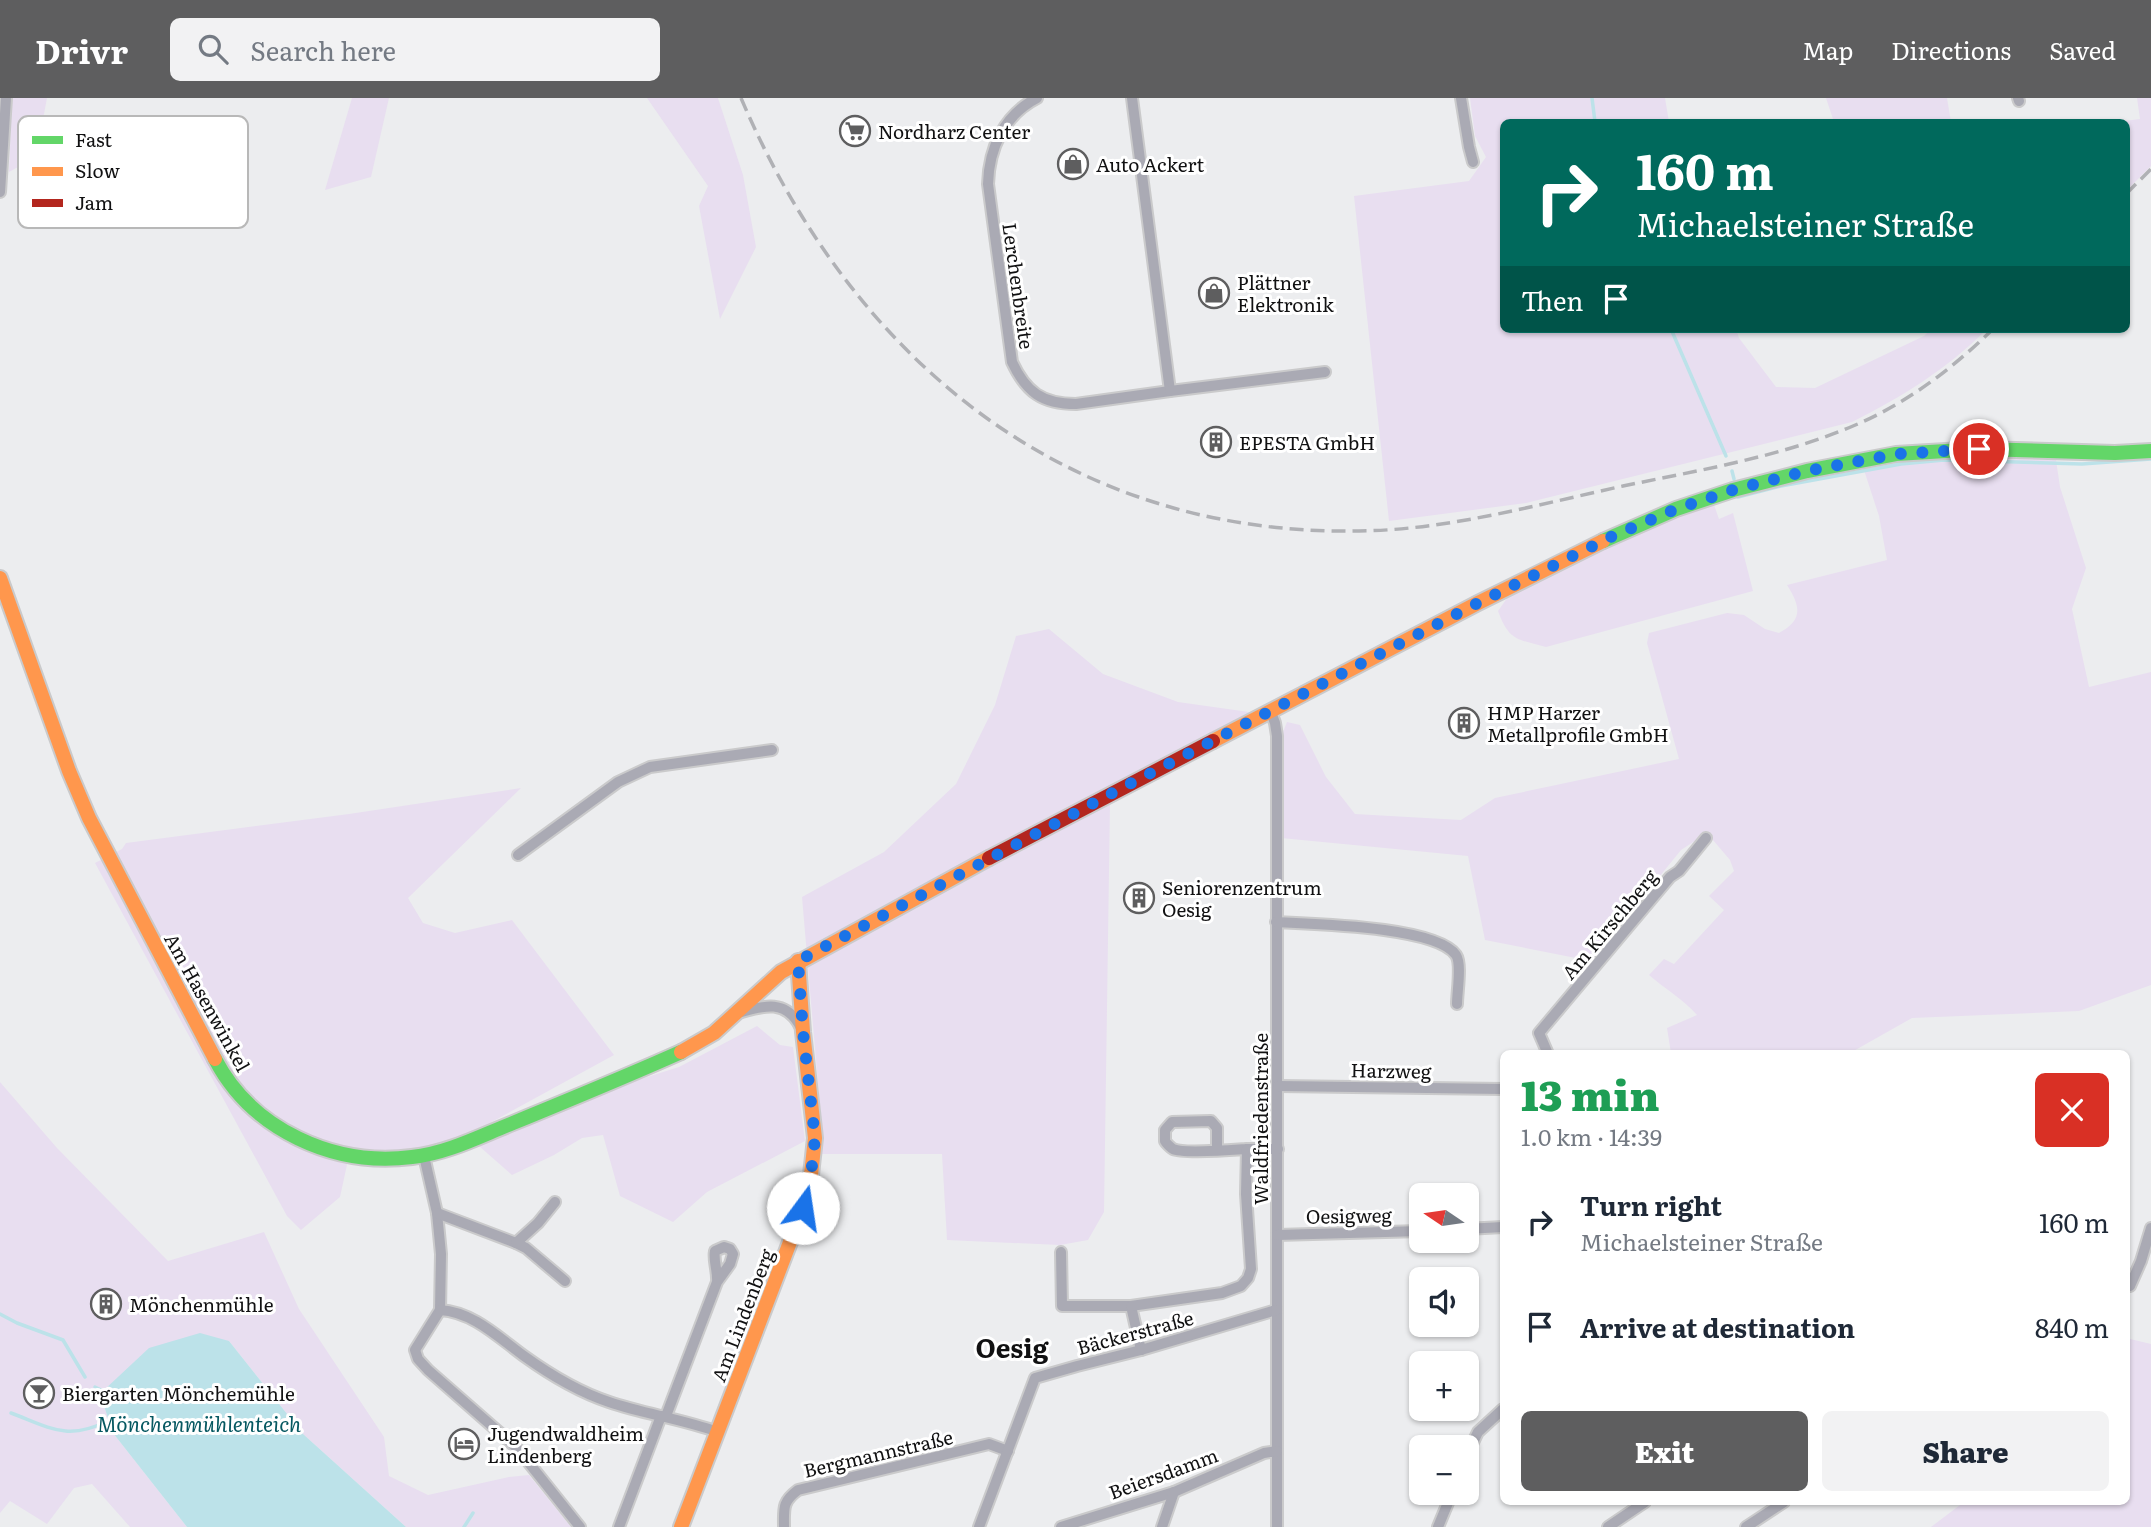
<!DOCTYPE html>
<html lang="en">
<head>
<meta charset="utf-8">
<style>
	body { margin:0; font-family:Literata,serif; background:#f2f2f3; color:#1f2937; height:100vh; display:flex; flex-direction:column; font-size:26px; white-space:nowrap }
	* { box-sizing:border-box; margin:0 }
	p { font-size:23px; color:#747a83 }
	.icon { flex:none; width:38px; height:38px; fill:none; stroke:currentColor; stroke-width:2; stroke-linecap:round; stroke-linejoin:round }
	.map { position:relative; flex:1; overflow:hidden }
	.sheet { position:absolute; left:1500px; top:952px; width:630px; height:455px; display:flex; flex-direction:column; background:#fff; border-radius:10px; box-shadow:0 2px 5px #0004 }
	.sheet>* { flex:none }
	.banner { position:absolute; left:1500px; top:21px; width:630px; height:214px; border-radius:10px; box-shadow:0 2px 5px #0004; background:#00695c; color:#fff; overflow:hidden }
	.needle { width:46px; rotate:283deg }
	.buttons { position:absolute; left:1409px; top:1085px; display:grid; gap:14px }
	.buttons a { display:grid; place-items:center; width:70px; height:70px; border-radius:10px; background:#fff; box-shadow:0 2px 5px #0004; font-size:35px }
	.pin { position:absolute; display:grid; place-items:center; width:60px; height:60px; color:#fff; margin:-30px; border:4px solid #fff; border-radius:50%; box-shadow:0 2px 7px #0007 }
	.me { position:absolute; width:77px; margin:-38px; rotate:14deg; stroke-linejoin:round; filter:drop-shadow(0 0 5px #0008) }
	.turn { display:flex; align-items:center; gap:24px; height:147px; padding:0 21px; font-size:32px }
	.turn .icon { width:91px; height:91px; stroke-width:2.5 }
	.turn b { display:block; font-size:49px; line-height:60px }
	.then { display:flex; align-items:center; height:66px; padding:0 21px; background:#0003; gap:14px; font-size:26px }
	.round { display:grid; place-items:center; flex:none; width:74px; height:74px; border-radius:10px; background:#f2f2f3 }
	.summary { display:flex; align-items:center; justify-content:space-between; height:119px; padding:0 21px }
	h1 { font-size:42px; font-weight:800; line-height:52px; color:#1e9e55 }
	.action { display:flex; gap:14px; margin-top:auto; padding:14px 21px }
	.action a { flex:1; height:80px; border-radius:10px; background:#5e5e5f; color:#fff; font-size:28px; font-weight:800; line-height:80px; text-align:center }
	.action a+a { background:#f2f2f3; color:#1f2937 }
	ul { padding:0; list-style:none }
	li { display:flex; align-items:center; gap:21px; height:105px; padding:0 21px }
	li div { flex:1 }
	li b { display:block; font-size:26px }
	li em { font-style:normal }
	header { display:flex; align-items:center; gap:42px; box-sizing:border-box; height:98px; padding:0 35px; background:#5e5e5f; color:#fff }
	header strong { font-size:33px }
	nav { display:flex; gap:38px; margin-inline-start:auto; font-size:24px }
	.search { width:490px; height:63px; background:#f2f2f3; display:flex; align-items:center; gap:18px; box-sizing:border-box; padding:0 24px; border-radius:10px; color:#747a83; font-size:26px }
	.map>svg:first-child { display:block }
	.green { fill:#e8def0 }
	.water { fill:#bce2e9 }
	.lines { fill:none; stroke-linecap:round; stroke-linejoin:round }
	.stream { stroke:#bce2e9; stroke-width:3.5 }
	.street-casing { stroke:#cacacb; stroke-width:14 }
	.fast-casing { stroke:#cacacb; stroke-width:18 }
	.slow-casing { stroke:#cacacb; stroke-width:18 }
	.jam-casing { stroke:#cacacb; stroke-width:18 }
	.street { stroke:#aaaab4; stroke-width:10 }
	.fast { stroke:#63d668; stroke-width:14 }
	.slow { stroke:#ff974d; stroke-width:14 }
	.jam { stroke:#b3261e; stroke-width:14 }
	.rail { stroke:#b0b1b5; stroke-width:3.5; stroke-dasharray:14 7; stroke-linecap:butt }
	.route { stroke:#1a73e8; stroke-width:12; stroke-dasharray:0 21.6 }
	.labels { text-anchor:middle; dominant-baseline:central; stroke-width:6; stroke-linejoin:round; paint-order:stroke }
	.poi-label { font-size:19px; fill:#111112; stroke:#fff; text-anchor:start }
	.street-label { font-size:19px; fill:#111112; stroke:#fff }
	.water-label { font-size:21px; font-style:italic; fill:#065861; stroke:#fff }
	.district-label { font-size:26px; font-weight:bold; fill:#111112; stroke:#fff }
	.key { fill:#fff; stroke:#b8b8b8; stroke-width:2 }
	.key-label { font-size:19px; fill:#111112 }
</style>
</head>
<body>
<header>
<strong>Drivr</strong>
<div class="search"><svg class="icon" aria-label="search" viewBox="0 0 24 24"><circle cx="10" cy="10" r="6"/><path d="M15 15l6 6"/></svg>Search here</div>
<nav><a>Map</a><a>Directions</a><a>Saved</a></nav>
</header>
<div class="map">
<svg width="2151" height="1429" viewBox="0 0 2151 1429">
	<rect width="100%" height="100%" fill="#ecedef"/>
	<g class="green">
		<polygon points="12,0 47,0 36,59 9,74"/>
		<polygon points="352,0 389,0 371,79 325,92"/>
		<polygon points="647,0 718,0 743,77 756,149 720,221 699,108 708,88"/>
		<path d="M 1470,0 L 1665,0 L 1669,24 L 1503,24 L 1503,231 L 1736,231 L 1739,240 L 1776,289 L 1815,290 L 1924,238 L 1931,231 L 1987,231 C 1947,271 1902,299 1852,324 L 1526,405 L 1389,423 L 1354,98 L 1469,83 L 1486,59 L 1475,38 Z"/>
		<polygon points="1826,0 1947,0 1951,24 1834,24"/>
		<polygon points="2137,0 2151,0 2151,68 2126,93 2126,24 2116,24 2140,21"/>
		<path d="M 1940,358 L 2056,362 L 2060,389 L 2086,470 L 2072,511 L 2089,589 L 2151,574 L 2151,887 L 2079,913 L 1912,920 L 1850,955 L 1671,955 L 1667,930 L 1697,917 C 1683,901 1665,891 1649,877 L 1664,861 L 1674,866 L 1724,812 L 1709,798 L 1734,773 L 1730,762 L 1707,735 L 1681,752 L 1591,863 L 1485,842 L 1468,758 L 1281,740 L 1281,647 L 1283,634 L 1287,624 L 1300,627 L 1326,679 L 1355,716 L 1461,722 L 1495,700 L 1679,661 L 1647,545 L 1649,535 L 1727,515 L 1744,517 L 1765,531 L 1779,535 C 1803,522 1801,509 1787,487 L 1887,462 L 1879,418 L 1863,369 Z"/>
		<path d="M 1713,404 L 1719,421 L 1733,415 L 1753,493 L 1546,549 C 1517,541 1509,543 1498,513 L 1510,496 L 1558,470 L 1635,435 Z"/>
		<polygon points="1049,531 1103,576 1178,604 1249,614 1118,692 1110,705 1104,1114 1088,1142 1060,1147 947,1142 942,1056 819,1056 820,1009 802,799 884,754 956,686 995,607 1016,538"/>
		<polygon points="521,690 408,800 423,825 455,835 512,822 614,957 468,1037 424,1052 398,1055 350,1053 340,1099 301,1132 287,1118 95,765 122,751 126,745 349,716"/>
		<polygon points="757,928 780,947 793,949 805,1043 707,1094 673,1124 620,1098 603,1037 582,1040 554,1057 512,1077 479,1048 641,981 679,969"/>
		<polygon points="0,984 57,1050 168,1163 264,1134 299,1211 384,1339 389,1378 428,1397 509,1379 529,1377 571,1429 406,1429 303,1336 229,1243 103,1305 113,1335 187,1429 130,1429 92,1386 74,1390 47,1426 10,1403 0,1415"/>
		<polygon points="2126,1240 2151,1246 2151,1429 1931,1429 1964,1404 2126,1404"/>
	</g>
	<polygon class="water" points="200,1235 229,1243 303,1336 406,1429 187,1429 113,1335 103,1305 103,1293 149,1250"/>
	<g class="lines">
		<g class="stream">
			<polyline points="1592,0 1595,24"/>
			<polyline points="1671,231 1726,358"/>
			<polyline points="1732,373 1734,381"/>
			<polyline points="1738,399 1781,388 1901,366 1944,362 2082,366 2151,361"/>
			<polyline points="0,1216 17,1225 63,1242 85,1279"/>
			<polyline points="95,1289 105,1294"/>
			<path d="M 11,1315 C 51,1330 67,1343 108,1323"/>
			<polyline points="464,1429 473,1415"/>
		</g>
		<g class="street-casing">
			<g id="street">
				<path d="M 1037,0 C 1004,17 989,50 988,86 L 1012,264 C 1026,294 1042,306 1076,306 L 1170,293 L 1132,0"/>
				<polyline points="1461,0 1469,49 1473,64"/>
				<polyline points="2018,0 2019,3"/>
				<polyline points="0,94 6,0"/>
				<polyline points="1170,293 1325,274"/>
				<polyline points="1271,614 1275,625 1277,638 1277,1429"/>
				<polyline points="518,757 618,684 650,669 772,652"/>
				<path d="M 1276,824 C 1311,826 1436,828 1456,857 C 1462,866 1457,894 1457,906"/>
				<path d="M 738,915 C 764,907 787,901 801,930"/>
				<polyline points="1548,956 1539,935 1670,779 1679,773 1706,740"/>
				<polyline points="1278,988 1503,991"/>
				<path d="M 1217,1052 L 1217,1030 L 1211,1023 L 1172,1024 L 1165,1032 L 1165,1043 C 1166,1045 1171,1050 1173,1051 C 1183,1056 1232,1052 1247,1051"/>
				<polyline points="424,1058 437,1115 441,1156 440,1212 415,1252 418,1261 428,1272 517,1350 580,1429"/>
				<polyline points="437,1115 516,1145 538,1125 555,1104"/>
				<polyline points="1466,1131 1503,1129"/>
				<polyline points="1277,1137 1421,1133"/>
				<polyline points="516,1145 526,1150 565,1183"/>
				<polyline points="1061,1154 1062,1208 1131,1208 1141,1252"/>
				<polyline points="2126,1185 2130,1188 2141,1163 2151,1130"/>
				<polyline points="1131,1208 1222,1195 1241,1188 1248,1180 1251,1171 1246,1096 1247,1051 1278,1051"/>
				<path d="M 440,1212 C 473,1214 498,1239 524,1258 C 549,1276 579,1294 609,1304 C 644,1316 682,1321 718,1334"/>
				<path d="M 666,1318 L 717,1184 L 730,1166 L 733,1156 L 730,1151 L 724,1149 L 715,1153 C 713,1163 718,1173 717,1184"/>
				<polyline points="1466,1359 1478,1334 1503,1311"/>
				<polyline points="619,1429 661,1318"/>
				<path d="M 784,1429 C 784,1410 782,1404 798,1392 L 989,1346 L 1008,1353"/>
				<polyline points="979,1429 1035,1280 1077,1268 1141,1252 1276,1212"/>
				<polyline points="1061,1429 1174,1394 1264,1355 1277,1353"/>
				<polyline points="1162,1429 1174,1394"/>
				<polyline points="1438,1429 1452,1395"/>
				<polyline points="1608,1429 1645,1404"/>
				<polyline points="1746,1429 1784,1404"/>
			</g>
		</g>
		<g class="fast-casing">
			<g id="fast">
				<polyline points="1603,443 1676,411 1733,392 1807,373 1896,356 1979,351 2115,355 2151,353"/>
				<path d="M 215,961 C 252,1032 334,1069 412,1059 C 448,1055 480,1038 513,1025 C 569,1002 625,979 681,954"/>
			</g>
		</g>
		<g class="slow-casing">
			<g id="slow">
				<polyline points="0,480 69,673 89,720 215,961"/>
				<polyline points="1213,643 1478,505 1603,443"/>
				<polyline points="681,954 714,935 781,874 989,760"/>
				<polyline points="681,1429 795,1131 810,1086 815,1040 803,934 798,863"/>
			</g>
		</g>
		<g class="jam-casing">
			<polyline id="jam" points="989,760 1213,643"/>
		</g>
		<use href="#street" class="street"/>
		<use href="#fast" class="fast"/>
		<use href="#slow" class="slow"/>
		<use href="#jam" class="jam"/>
		<g class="rail">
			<path d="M 741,0 C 852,261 1065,438 1359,433 C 1447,432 1536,407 1623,388 C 1700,372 1780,359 1853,328 C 1906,306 1952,271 1993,231"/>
			<polyline points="2126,96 2151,71"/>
		</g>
	</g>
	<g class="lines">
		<polyline class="route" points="803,1110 810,1086 815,1040 803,934 798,863 1118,692 1478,505 1613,438 1676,411 1733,392 1807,373 1896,356 1979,351"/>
	</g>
	<defs>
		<g id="supermarket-ring" transform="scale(1.575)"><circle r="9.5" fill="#fff" stroke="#5e5e5f" stroke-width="1.5"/><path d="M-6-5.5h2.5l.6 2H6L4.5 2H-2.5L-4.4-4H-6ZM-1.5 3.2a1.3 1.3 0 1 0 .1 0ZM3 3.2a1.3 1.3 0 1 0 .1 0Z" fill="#5e5e5f"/></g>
		<g id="shop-ring" transform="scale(1.575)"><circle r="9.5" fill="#fff" stroke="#5e5e5f" stroke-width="1.5"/><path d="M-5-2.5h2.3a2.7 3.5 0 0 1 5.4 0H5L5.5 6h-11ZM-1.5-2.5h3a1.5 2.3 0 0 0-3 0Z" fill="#5e5e5f"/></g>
		<g id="building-ring" transform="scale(1.575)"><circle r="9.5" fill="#fff" stroke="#5e5e5f" stroke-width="1.5"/><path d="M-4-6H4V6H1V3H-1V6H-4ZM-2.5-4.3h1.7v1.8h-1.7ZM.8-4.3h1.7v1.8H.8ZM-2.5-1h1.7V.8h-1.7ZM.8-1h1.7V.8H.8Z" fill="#5e5e5f"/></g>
		<g id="bar-ring" transform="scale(1.575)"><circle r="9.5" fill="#fff" stroke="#5e5e5f" stroke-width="1.5"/><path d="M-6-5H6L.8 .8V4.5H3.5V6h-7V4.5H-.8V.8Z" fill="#5e5e5f"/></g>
		<g id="hotel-ring" transform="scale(1.575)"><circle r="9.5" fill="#fff" stroke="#5e5e5f" stroke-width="1.5"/><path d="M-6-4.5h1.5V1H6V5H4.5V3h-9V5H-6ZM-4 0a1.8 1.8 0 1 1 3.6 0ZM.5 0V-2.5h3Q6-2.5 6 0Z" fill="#5e5e5f"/></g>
	</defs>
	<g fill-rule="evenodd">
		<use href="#supermarket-ring" x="855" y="33"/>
		<use href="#shop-ring" x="1073" y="66"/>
		<use href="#shop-ring" x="1214" y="195"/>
		<use href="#building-ring" x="1216" y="344"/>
		<use href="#building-ring" x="1464" y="625"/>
		<use href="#building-ring" x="1139" y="800"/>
		<use href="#building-ring" x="106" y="1206"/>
		<use href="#bar-ring" x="39" y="1295"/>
		<use href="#hotel-ring" x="464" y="1346"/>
	</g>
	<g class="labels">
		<g class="poi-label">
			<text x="878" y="33">Nordharz Center</text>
			<text x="1096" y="66">Auto Ackert</text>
			<text x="1237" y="184">Plättner<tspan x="1237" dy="22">Elektronik</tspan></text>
			<text x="1239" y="344">EPESTA GmbH</text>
			<text x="1487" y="614">HMP Harzer<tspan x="1487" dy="22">Metallprofile GmbH</tspan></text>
			<text x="1162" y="789">Seniorenzentrum<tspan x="1162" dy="22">Oesig</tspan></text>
			<text x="129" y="1206">Mönchenmühle</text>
			<text x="62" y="1295">Biergarten Mönchemühle</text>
			<text x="487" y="1335">Jugendwaldheim<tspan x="487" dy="22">Lindenberg</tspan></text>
		</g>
		<g class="street-label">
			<text transform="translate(1019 188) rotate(82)">Lerchenbreite</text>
			<text transform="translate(1609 826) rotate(-50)">Am Kirschberg</text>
			<text transform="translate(208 904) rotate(61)">Am Hasenwinkel</text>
			<text transform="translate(1391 972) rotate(1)">Harzweg</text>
			<text transform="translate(1260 1021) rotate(-90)">Waldfriedenstraße</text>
			<text transform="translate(1349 1117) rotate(-1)">Oesigweg</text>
			<text transform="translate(742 1217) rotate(-69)">Am Lindenberg</text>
			<text transform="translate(1135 1234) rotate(-15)">Bäckerstraße</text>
			<text transform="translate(878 1355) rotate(-13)">Bergmannstraße</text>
			<text transform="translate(1163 1375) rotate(-20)">Beiersdamm</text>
		</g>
		<g class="water-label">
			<text x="199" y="1324">Mönchenmühlenteich</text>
		</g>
		<g class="district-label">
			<text x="1012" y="1248">Oesig</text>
		</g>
	</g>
	<rect x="18" y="18" width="230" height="112" rx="10" class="key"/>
	<rect x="32" y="38" width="31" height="8" fill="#63d668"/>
	<rect x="32" y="69" width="31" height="9" fill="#ff974d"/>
	<rect x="32" y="101" width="31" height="8" fill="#b3261e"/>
	<g class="key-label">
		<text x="75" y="49">Fast</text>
		<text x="75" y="80">Slow</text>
		<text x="75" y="112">Jam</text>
	</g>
</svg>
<div class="buttons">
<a><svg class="needle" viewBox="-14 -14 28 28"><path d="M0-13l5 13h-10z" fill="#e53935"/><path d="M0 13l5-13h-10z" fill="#747a83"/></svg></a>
<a><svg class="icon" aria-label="sound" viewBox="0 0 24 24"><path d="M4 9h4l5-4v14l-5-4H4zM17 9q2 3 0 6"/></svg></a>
<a>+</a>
<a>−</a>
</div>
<div class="pin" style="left:1979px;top:351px;background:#d93025"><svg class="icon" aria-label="arrive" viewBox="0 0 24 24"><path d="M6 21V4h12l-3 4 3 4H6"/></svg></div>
<svg class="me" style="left:803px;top:1110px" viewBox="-20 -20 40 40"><circle r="19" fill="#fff"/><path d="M0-13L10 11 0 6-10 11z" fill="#1a73e8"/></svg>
<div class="banner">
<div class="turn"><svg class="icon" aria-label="right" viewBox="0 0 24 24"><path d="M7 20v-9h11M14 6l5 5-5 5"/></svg><div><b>160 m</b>Michaelsteiner Straße</div></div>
<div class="then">Then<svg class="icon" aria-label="arrive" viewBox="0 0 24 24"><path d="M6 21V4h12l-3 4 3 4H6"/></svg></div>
</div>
<section class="sheet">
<div class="summary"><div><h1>13 min</h1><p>1.0 km · 14:39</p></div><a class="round" style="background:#d93025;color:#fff"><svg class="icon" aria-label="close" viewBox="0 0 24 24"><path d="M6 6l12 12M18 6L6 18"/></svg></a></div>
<ul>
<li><svg class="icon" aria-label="right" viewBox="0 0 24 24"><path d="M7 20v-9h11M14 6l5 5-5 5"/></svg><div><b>Turn right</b><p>Michaelsteiner Straße</p></div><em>160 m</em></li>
<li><svg class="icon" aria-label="arrive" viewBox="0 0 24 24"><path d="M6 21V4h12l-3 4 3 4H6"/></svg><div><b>Arrive at destination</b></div><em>840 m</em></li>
</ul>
<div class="action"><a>Exit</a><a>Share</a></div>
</section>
</div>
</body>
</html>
